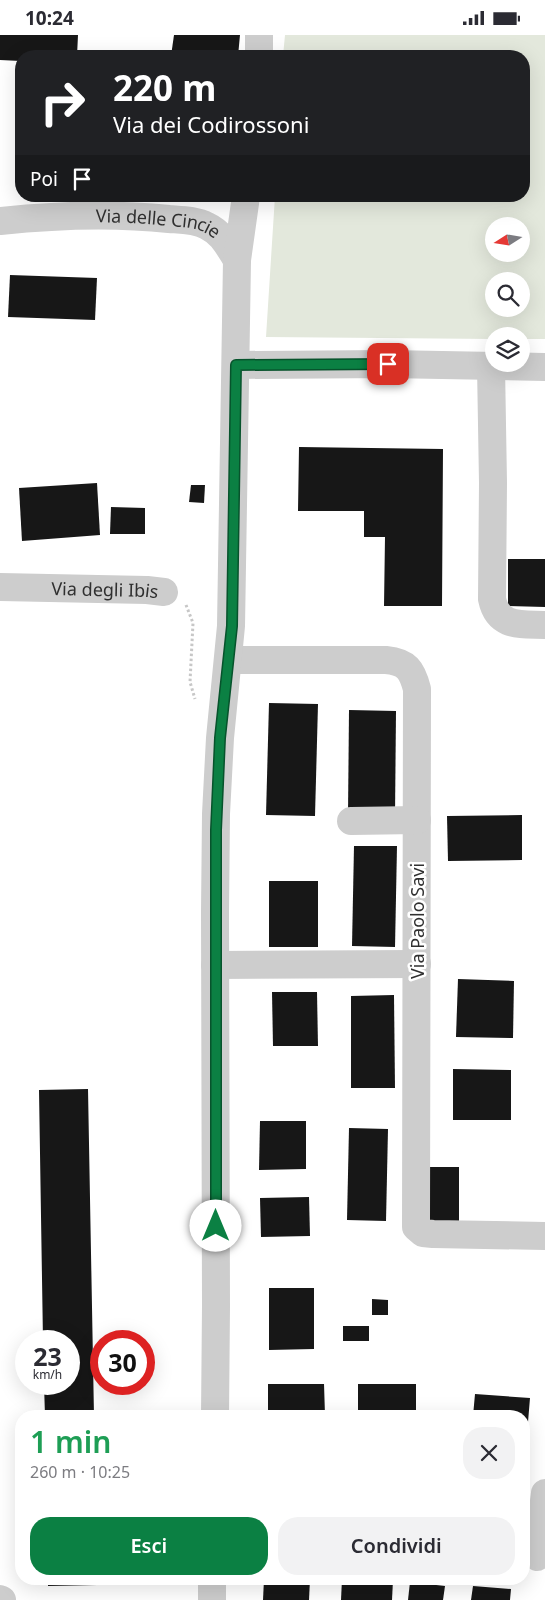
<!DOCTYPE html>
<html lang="it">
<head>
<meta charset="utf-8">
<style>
	body { margin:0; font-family:"Noto Sans",sans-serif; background:#f2f2f3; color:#2b2b33; height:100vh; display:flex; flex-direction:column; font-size:19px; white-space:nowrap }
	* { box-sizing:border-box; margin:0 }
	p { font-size:16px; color:#7c7c81 }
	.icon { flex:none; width:28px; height:28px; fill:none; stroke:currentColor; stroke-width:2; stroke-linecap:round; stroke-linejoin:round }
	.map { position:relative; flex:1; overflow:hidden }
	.sheet { position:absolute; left:15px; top:1375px; width:515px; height:175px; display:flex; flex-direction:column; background:#fff; border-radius:20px; box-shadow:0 5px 20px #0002 }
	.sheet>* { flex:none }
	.banner { position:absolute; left:15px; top:15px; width:515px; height:152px; border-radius:20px; box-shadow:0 5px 20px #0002; background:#202124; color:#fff; overflow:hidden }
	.needle { width:32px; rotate:258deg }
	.controls { position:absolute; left:485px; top:182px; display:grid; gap:10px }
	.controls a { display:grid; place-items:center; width:45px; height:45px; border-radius:50%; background:#fff; box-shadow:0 5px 20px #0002; font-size:25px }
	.speed { position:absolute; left:15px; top:1295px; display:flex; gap:10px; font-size:25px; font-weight:700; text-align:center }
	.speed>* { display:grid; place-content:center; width:65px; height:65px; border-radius:50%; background:#fff; box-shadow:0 5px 20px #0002; line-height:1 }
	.speed small { font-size:12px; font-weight:400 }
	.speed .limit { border:8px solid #d22; background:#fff; color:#111 }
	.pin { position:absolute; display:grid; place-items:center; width:42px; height:42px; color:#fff; margin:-21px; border-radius:10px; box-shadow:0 2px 8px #0006 }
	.me { position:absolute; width:55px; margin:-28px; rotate:0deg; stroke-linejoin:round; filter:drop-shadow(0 0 4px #0008) }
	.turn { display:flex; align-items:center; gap:18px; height:105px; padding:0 15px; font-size:22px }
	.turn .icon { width:65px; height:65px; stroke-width:2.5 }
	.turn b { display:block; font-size:35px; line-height:42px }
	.then { display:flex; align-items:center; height:48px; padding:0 15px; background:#0003; gap:10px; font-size:19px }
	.round { display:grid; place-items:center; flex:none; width:52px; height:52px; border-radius:20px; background:#f2f2f3 }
	.headline { display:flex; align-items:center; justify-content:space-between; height:85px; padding:0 15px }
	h1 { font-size:30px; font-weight:600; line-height:38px; color:#1e9e55 }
	.cta { display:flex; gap:10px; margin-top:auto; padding:10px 15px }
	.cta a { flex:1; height:58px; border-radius:20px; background:#0b8043; color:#fff; font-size:20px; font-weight:600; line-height:58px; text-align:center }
	.cta a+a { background:#f2f2f3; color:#2b2b33 }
	.status { display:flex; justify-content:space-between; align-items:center; height:35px; padding:0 25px; background:#fff; direction:ltr }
	.status svg { height:14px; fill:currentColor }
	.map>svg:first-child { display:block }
	.pitch { fill:#e3e8dc; fill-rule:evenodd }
	.building { fill:#171717 }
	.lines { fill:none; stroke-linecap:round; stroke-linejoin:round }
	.path { stroke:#c7c7c7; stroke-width:3; stroke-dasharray:2.5 2.5; stroke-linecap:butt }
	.minor { stroke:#cdcdcd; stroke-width:28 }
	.route-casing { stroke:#07532c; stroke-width:12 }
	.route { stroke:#0b8043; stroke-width:9 }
	.labels { text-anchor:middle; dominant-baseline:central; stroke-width:5; stroke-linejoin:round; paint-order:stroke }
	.street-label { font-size:18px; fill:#303030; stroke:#fff }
</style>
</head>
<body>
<div class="status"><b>10:24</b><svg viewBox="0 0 49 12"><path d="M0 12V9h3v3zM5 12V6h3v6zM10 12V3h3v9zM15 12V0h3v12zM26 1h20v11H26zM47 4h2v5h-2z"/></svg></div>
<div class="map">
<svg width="545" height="1565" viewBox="0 0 545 1565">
	<rect width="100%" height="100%" fill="#fff"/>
	<path class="pitch" d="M 285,0 L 545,0 L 545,304 L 521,304 L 521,301 L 494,301 L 494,304 L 266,302 L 275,161 L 524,161 L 524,21 L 283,21 ZM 494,191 L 521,191 L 521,219 L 494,219 ZM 494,246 L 521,246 L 521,274 L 494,274 Z"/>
	<g class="building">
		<polygon points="0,0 78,0 77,21 21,21 21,26 0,25"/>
		<polygon points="174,0 240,0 238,21 171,21"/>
		<polygon points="10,240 97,243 95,285 8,282"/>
		<polygon points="299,412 443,414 442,571 384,571 385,502 364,502 364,476 298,476"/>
		<polygon points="97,448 100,500 22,506 19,453"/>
		<polygon points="191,450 205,450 204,468 189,467"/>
		<polygon points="111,472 145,473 145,499 110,499"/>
		<polygon points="508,524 545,524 545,572 508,571"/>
		<polygon points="269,668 318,669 315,781 266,780"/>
		<polygon points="349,675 396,676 395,781 348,780"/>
		<polygon points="522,780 522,825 448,826 447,781"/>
		<polygon points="354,811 397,811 395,912 352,911"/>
		<rect x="269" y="846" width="49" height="66"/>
		<polygon points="458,944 514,946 513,1003 456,1002"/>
		<polygon points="272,957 317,957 318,1011 273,1011"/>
		<polygon points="394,960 395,1053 351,1053 351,961"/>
		<polygon points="453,1034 511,1035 511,1085 453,1085"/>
		<polygon points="88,1054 94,1381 45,1381 44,1349 69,1349 69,1306 43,1306 39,1055"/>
		<polygon points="260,1086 306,1086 306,1134 259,1135"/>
		<polygon points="349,1093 388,1094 386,1186 347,1185"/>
		<rect x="427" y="1132" width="32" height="61"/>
		<polygon points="309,1162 310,1201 261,1202 260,1163"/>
		<polygon points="269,1253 314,1253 314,1314 269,1315"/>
		<polygon points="372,1264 388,1265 388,1280 372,1280"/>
		<rect x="343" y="1291" width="26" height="15"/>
		<polygon points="268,1349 324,1349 325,1381 268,1381"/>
		<rect x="358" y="1349" width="58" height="32"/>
		<polygon points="475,1359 530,1363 525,1423 524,1423 524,1381 473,1381"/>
		<polygon points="48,1544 97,1544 97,1550 48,1551"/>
		<polygon points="264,1544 310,1544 309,1565 263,1565"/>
		<polygon points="342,1544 393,1545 392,1565 341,1565"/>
		<polygon points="410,1547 445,1551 443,1565 408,1565"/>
		<polygon points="473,1551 511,1554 510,1565 471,1565"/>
	</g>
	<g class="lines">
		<polyline class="path" points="186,570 193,588 190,647 195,664"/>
		<g class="minor">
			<polyline points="259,21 259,0"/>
			<path id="s1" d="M 0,186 C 56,180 114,178 169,184 C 182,185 196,185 207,191 C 222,198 228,211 237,225"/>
			<polyline points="236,330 388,329 545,332"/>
			<path d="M 491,331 L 493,448 L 492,564 C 498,593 521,589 545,590"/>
			<path id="s2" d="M 0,552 L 147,555 L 164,557"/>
			<path d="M 229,625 L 386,625 C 407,627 412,635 417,654 L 416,1192 L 423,1198 L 433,1199 L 545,1201"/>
			<polyline points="351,786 417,785"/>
			<polyline points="215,930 417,929"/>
			<polyline points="215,1381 216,1271 215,877 216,779 220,703 231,591 237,225 246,161"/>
			<polyline points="537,1522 545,1458"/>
			<polyline points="0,1564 2,1565"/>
			<polyline points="212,1565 212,1544"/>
		</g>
	</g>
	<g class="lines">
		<g class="route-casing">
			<polyline id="route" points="216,1191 216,795 220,703 232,591 236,330 388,329"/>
		</g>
		<use href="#route" class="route"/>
	</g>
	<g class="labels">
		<g class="street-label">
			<text stroke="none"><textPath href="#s1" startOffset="159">Via delle Cincie</textPath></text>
			<text stroke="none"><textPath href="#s2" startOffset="105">Via degli Ibis</textPath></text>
			<text transform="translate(417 886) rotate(-90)">Via Paolo Savi</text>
		</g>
	</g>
</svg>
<div class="controls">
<a><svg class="needle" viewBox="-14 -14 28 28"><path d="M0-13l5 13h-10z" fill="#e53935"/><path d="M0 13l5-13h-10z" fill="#7c7c81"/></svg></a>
<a><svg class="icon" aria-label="search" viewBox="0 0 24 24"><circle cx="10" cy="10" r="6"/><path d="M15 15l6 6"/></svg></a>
<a><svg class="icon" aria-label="layers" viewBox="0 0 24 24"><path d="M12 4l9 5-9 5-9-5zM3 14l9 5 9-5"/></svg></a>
</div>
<div class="speed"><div>23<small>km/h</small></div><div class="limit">30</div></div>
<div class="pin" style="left:388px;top:329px;background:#d93025"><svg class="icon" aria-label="arrive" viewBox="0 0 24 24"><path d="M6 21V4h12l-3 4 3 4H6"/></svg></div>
<svg class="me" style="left:216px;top:1191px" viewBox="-20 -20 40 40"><circle r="19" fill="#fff"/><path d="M0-13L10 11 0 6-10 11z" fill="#0b8043"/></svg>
<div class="banner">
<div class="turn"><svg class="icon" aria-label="right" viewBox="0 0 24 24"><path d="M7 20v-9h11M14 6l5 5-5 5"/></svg><div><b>220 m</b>Via dei Codirossoni</div></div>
<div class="then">Poi<svg class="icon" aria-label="arrive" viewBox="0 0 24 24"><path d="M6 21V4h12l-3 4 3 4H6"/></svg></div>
</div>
<section class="sheet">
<div class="headline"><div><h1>1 min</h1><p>260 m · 10:25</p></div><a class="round"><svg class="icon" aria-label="close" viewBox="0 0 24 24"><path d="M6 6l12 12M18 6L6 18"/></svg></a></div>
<div class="cta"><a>Esci</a><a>Condividi</a></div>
</section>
</div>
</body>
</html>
